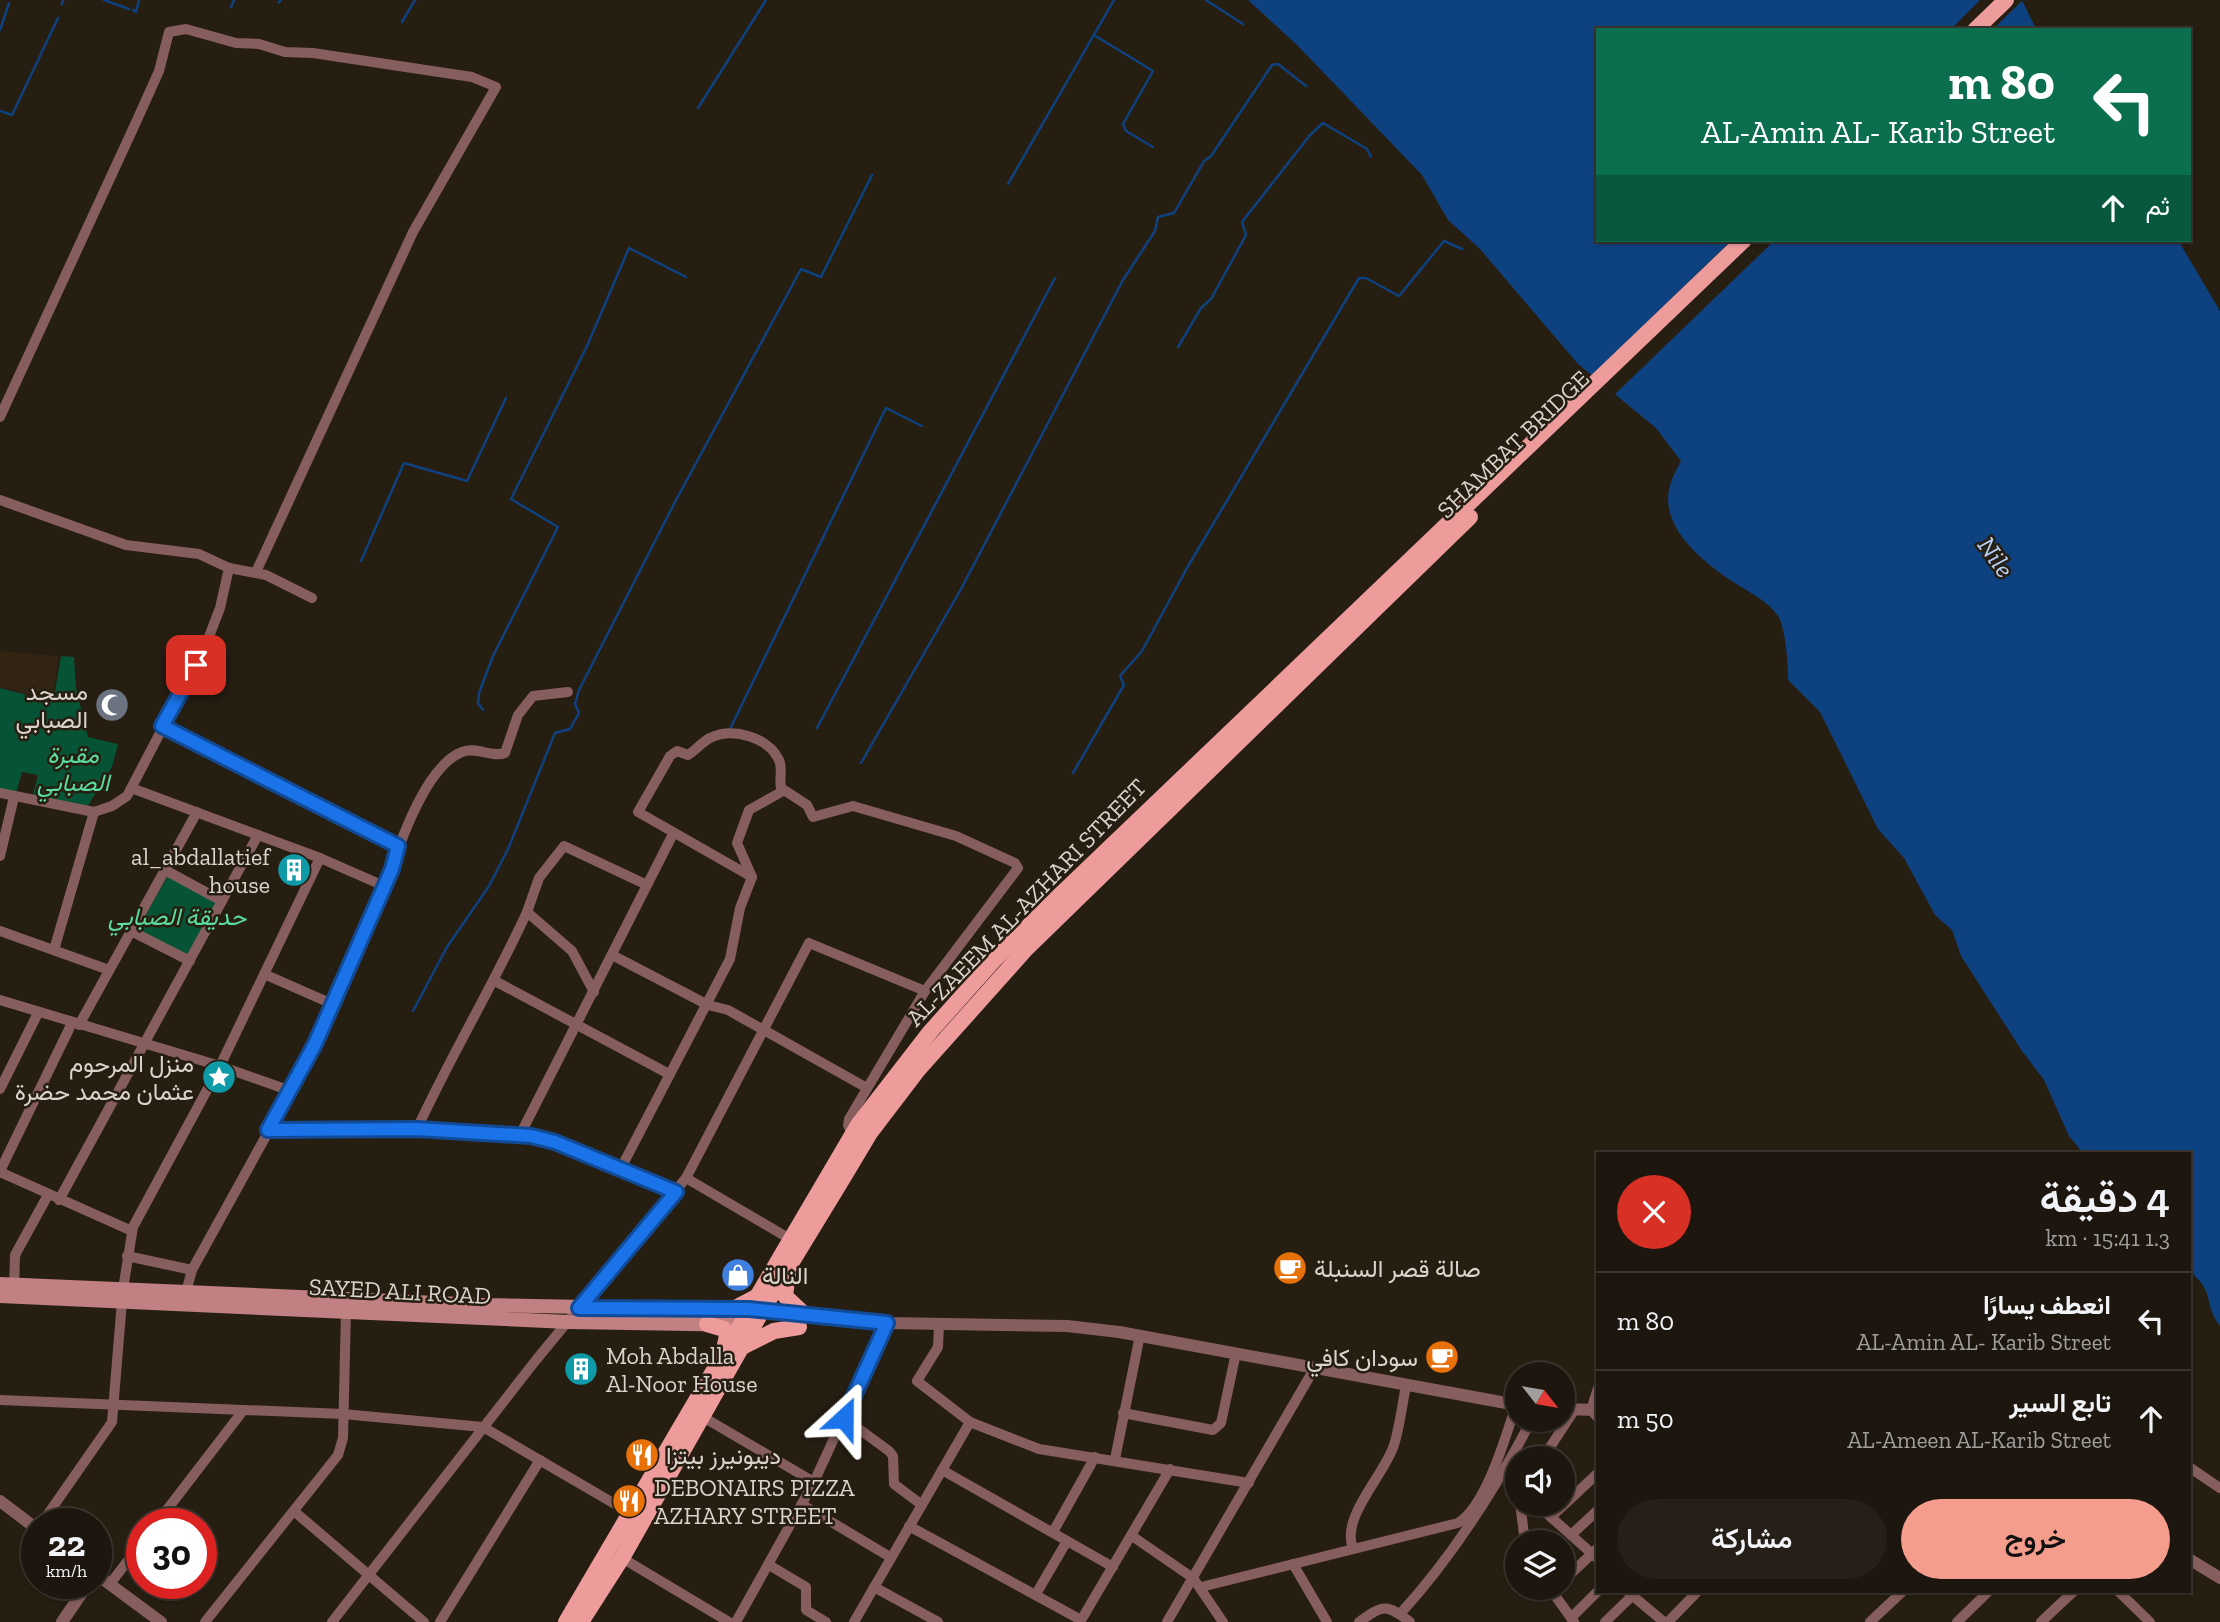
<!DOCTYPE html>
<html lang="ar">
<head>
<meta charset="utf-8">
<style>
	body { margin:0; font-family:"Zilla Slab",Vazirmatn,serif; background:#251f17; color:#f1f3f6; direction:rtl; height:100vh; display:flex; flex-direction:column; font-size:26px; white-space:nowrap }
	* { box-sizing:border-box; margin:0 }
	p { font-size:23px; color:#a09f9e }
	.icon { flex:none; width:38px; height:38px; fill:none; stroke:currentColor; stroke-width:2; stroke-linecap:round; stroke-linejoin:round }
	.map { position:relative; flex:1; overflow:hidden; direction:ltr }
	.panel { position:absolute; left:1596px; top:1152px; width:595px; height:441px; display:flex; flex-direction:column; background:#1d160e; border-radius:0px; box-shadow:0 2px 5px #0004,0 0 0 2px #3b352e; direction:rtl }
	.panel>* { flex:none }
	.guide { position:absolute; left:1596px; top:28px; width:595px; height:214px; border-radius:0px; box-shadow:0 2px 5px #0004,0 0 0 2px #3b352e; direction:rtl; background:#0b6e4f; color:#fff; overflow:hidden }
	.needle { width:46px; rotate:121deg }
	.fabs { position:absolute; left:1505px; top:1362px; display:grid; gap:14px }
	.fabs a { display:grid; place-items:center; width:70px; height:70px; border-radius:50%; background:#1d160e; box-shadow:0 2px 5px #0004,0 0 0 2px #3b352e; font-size:35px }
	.speed { position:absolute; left:21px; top:1508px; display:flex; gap:14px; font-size:35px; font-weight:700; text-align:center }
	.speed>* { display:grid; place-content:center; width:91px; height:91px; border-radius:50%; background:#1d160e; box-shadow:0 2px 5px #0004,0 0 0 2px #3b352e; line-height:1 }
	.speed small { font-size:18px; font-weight:400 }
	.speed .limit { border:10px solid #d22; background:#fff; color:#111 }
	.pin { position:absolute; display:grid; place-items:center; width:60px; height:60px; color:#fff; margin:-30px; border-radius:14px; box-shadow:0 4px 10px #0006 }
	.me { position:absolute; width:77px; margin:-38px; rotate:24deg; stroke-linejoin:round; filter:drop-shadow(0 0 5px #0008) }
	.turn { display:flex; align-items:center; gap:24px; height:147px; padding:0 21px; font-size:32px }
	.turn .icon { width:91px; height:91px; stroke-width:2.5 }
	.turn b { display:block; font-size:49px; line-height:60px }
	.then { display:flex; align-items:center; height:66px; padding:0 21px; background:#0003; gap:14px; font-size:26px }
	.round { display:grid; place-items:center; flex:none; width:74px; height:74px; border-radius:37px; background:#251f17 }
	.headline { display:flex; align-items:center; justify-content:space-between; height:119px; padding:0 21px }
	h1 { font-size:42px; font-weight:600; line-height:52px }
	.action { display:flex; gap:14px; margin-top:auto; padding:14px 21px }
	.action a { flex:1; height:80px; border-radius:42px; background:#f59d8d; color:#111; font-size:28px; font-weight:600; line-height:80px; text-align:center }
	.action a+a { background:#251f17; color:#f1f3f6 }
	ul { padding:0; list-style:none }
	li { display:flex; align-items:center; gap:21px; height:98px; padding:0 21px; border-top:2px solid #3b352e }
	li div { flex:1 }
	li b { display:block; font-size:26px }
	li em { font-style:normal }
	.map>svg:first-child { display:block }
	.built { fill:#312412 }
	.green { fill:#065435 }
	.water { fill:#0e417f }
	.pier { fill:#271e12 }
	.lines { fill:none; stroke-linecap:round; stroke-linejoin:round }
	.stream { stroke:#0e417f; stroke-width:2.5 }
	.minor { stroke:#865e5e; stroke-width:10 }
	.tertiary { stroke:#865e5e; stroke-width:12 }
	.secondary { stroke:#c18081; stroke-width:14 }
	.primary { stroke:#ee9b9c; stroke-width:16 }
	.route-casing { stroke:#114b97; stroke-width:18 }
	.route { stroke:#1a73e8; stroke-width:12 }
	.labels { text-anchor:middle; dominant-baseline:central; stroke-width:5; stroke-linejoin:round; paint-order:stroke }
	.street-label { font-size:24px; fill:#dbd4cc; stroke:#271e12 }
	.poi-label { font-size:24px; fill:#dbd4cc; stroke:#271e12; text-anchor:start }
	.park-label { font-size:24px; font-style:italic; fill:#5adc9d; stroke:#271e12 }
	.water-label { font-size:26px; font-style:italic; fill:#b7d1f6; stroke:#271e12 }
</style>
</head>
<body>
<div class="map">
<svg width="2220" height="1622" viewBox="0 0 2220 1622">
	<rect width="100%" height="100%" fill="#271e12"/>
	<polygon class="built" points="0,651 59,656 52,701 0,687"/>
	<g class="green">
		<polygon points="61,656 74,657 76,688 88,737 118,744 112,767 86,809 33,795 38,775 22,772 16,793 0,789 0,688 53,702"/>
		<polygon points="169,874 219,901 187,958 136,932"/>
	</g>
	<path class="water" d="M 1248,0 L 2022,0 L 2034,25 L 2040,30 L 1598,30 L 1598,240 L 2178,240 L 2220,311 L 2220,1326 C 2203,1304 2216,1292 2189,1271 L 2189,1153 L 2083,1153 L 2069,1136 L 2044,1080 L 2022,1051 L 1961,956 L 1952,930 L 1935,915 L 1904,858 L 1878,829 L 1820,712 L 1788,680 C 1788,665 1786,629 1778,616 C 1769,602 1749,592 1735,583 C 1705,564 1658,527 1670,486 C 1672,477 1677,469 1681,461 L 1656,428 L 1578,364 L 1480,249 L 1448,220 L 1422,175 L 1297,45 Z"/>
	<g class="pier">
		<polygon points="1980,0 2023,0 1992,30 1950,30"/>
		<polygon points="1732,240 1775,240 1612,397 1589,378"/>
	</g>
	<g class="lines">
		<g class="stream">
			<polyline points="104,0 129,9"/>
			<polyline points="1206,0 1243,24"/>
			<polyline points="279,2 281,0"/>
			<polyline points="62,4 63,0"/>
			<polyline points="231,7 234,0"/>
			<polyline points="133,10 136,12 139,0"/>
			<polyline points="402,22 415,0"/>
			<polyline points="0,30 9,3"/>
			<polyline points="1094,35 1153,71 1123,124 1126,131 1153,147"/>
			<polyline points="698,108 766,0"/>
			<polyline points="0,111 12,115 58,18"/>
			<polyline points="1008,184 1114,0"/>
			<polyline points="1178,347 1201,308 1211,299 1246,235 1242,222 1310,135 1323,123 1367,149 1371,157"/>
			<polyline points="361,561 404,463 467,481 506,398"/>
			<polyline points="483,710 478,703 479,693 493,656 558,527 511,499 587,346 629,248 686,277"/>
			<polyline points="817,728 1055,278"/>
			<polyline points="730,729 886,408 922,426"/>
			<polyline points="861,763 961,589 1123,280 1155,231 1158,217 1174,213 1204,161 1211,156 1272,65 1278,64 1306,86"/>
			<polyline points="1073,773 1124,685 1120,676 1142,651 1187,568 1359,278 1366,278 1399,296 1444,241 1462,249"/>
			<polyline points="413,1011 447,947 489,886 508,849 555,733 570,729 579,713 575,704 579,690 675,502 801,269 821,277 872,175"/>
		</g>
		<g class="minor">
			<polyline points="0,417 137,120 159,71 169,32 186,29 236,43 259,44 285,52 313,53 472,77 496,87 413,232 256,572"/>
			<polyline points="0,500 126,545 199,554 229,568 266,575 312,598"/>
			<polyline points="162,726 398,846"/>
			<polyline points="134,789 320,858 384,886"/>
			<polyline points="0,793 94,812 112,806 127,796 205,647 220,608 229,568"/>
			<polyline points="0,856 14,797"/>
			<polyline points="165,870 222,901"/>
			<path d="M 752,877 L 638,812 L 670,756 L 677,751 L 688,755 C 696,750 702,742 710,738 C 733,727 768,737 779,760 C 783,769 779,779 781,788 L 807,805 L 813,817 L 853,806 L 956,836 L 1015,863 L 1018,868 L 925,991 L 849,1119 L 848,1125 L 852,1134"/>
			<polyline points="0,931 109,970"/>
			<polyline points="131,931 190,961"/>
			<polyline points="54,950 94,812"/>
			<polyline points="612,955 708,1005 728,1010 867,1088"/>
			<polyline points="264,974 330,1003"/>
			<polyline points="495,981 669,1074"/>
			<polyline points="594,992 572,951 527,912 539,878 564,846 645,884"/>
			<polyline points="0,1000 220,1066 291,1091"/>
			<polyline points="79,1025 197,812"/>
			<polyline points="0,1089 38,1013"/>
			<path d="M 417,1129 C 451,1055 493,986 527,912"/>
			<polyline points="268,1130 417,1129 531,1136 563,1145 676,1192"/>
			<polyline points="520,1135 673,834"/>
			<polyline points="620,1170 730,959 740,908 752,877 737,843 749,810 783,791"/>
			<polyline points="0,1171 72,1023"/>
			<polyline points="0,1172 132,1231"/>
			<polyline points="686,1178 790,1239"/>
			<polyline points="59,1200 258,835"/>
			<polyline points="127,1256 192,1270"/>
			<polyline points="14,1290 15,1255 48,1195"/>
			<path d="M 186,1292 L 192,1270 L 298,1078 L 392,868 C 402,836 428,765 462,752 C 477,746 492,758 505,753 L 518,715 L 533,696 L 568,692"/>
			<polyline points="1598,1388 1591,1410 1598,1418"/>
			<polyline points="0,1400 343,1414 483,1427 632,1514"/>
			<polyline points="1123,1413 1213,1430 1221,1423 1236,1353"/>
			<polyline points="703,1417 814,1482"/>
			<polyline points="844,1418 889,1451 893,1456 894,1484 922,1505"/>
			<polyline points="970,1422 1039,1449 1249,1483"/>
			<polyline points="1543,1458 1575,1409"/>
			<polyline points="1115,1459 1140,1335"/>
			<polyline points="2189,1467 2220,1488"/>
			<polyline points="942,1470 1113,1567"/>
			<polyline points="1520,1503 1525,1542"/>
			<polyline points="1535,1503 1598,1559"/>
			<polyline points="803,1505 890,1557"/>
			<polyline points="295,1512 424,1622"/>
			<polyline points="1551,1517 1598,1473"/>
			<polyline points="41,1524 112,1422 123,1289 133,1227 220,1066 320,858"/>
			<polyline points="156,1524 242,1412"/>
			<polyline points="909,1526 1081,1620"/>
			<polyline points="1053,1532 1095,1457"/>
			<polyline points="1571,1535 1598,1510"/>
			<polyline points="1132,1536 1193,1578 1223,1622"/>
			<path d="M 1353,1548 C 1340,1518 1385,1474 1394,1445 C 1400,1426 1402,1405 1406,1386"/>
			<polyline points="622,1558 729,1622"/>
			<polyline points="1293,1564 1327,1622"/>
			<polyline points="769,1565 806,1587 806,1610 826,1622"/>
			<polyline points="1563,1581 1598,1548"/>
			<polyline points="110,1584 142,1542"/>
			<polyline points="874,1587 938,1622"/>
			<path d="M 1201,1587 L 1458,1523 C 1486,1506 1506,1436 1516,1405"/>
			<polyline points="1549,1587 1574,1622"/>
			<polyline points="1627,1591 1664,1622"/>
			<polyline points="2118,1591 2150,1622"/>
			<polyline points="1036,1594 1067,1541"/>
			<path d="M 1400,1614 C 1454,1555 1495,1490 1532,1419"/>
			<polyline points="1571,1618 1598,1591"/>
			<polyline points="205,1622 338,1455 343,1438 346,1310"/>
			<polyline points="332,1622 536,1360 686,1178 809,943 925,991"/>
			<polyline points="440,1622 540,1460"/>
			<polyline points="736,1622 814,1482 887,1323"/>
			<polyline points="854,1622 970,1422 917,1381 938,1347 939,1324"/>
			<polyline points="1080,1622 1170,1469"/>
			<polyline points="1167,1622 1314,1369"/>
			<path d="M 1359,1622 C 1383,1605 1386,1603 1410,1622"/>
			<polyline points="1605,1622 1632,1596"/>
			<polyline points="1668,1622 1698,1591"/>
			<polyline points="1870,1622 1903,1591"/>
			<polyline points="1957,1622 1989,1591"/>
			<polyline points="2041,1622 2074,1591"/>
		</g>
		<g class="tertiary">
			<polyline points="762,1311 887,1323 1067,1326 1119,1332 1517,1405"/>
			<polyline points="1563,1409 1598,1410"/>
			<polyline points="0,1501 37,1529"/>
			<polyline points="2189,1559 2220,1578"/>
			<polyline points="96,1574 161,1622"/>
			<polyline points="62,1622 88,1584"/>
		</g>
		<g class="secondary">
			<polyline points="0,1284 484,1305 740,1310"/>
			<polyline points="0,1296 568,1322 750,1325"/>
		</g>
		<g class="primary">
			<polyline points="1975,30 2006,0"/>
			<polyline points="788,1274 785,1296 802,1312"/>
			<polyline points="731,1310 756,1297"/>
			<polyline points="707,1324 724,1329 727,1335 724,1350"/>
			<polyline points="744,1346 774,1331 799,1327"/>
			<polyline points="566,1622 858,1125 930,1032 995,959 1060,895 1744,240"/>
			<polyline points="581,1622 622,1558 762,1311 843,1178 870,1133 918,1070 1026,949 1470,517"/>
		</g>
	</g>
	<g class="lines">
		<g class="route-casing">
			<polyline id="route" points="196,665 162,726 398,846 392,869 315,1044 268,1130 417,1129 531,1136 555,1142 676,1192 579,1308 749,1309 887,1323 844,1418"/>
		</g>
		<use href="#route" class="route"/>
	</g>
	<defs>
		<g id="mosque-disc" transform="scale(1.75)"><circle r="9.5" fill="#6b7280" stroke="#271e12"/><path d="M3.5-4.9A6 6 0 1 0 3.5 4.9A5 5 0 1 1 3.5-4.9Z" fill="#fff"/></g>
		<g id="building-disc" transform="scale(1.75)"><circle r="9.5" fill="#0f9aa8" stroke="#271e12"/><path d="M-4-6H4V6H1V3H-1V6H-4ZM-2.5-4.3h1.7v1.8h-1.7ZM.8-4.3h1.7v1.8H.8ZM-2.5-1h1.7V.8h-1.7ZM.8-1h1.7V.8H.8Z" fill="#fff"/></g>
		<g id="sight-disc" transform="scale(1.75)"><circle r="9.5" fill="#0f9aa8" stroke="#271e12"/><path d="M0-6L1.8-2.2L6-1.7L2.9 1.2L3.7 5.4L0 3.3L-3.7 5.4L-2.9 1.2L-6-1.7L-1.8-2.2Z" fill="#fff"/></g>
		<g id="cafe-disc" transform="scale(1.75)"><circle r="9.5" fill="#e8710a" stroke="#271e12"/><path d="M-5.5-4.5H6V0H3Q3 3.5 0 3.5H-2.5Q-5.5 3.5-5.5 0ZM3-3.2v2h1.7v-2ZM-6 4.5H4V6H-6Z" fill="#fff"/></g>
		<g id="shop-disc" transform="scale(1.75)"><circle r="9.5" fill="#3f7fe0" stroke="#271e12"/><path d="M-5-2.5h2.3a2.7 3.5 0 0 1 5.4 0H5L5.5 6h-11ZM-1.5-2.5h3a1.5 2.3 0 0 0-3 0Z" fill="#fff"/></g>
		<g id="restaurant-disc" transform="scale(1.75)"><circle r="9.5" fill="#e8710a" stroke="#271e12"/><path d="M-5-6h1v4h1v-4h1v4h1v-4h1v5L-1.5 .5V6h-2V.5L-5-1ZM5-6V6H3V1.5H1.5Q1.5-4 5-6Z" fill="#fff"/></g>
	</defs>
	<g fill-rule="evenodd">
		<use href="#mosque-disc" x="112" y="705"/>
		<use href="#building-disc" x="294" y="870"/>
		<use href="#sight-disc" x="219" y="1077"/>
		<use href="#cafe-disc" x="1290" y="1268"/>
		<use href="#shop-disc" x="738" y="1275"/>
		<use href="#cafe-disc" x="1442" y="1357"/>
		<use href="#building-disc" x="581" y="1369"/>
		<use href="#restaurant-disc" x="642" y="1455"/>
		<use href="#restaurant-disc" x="629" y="1501"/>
	</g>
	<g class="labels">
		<g class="street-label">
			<text transform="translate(1513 444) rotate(-44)">SHAMBAT BRIDGE</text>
			<text transform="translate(1026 902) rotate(-46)">AL-ZAEEM AL-AZHARI STREET</text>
			<text transform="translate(400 1291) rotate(3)">SAYED ALI ROAD</text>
		</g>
		<g class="poi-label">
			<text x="88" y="691" text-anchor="end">مسجد<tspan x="88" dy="28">الصبابي</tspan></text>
			<text x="270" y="856" text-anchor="end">al_abdallatief<tspan x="270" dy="28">house</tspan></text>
			<text x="194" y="1063" text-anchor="end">منزل المرحوم<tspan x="194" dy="28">عثمان محمد حضرة</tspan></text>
			<text x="1314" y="1268">صالة قصر السنبلة</text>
			<text x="762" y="1275">النالة</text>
			<text x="606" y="1355">Moh Abdalla<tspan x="606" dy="28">Al-Noor House</tspan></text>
			<text x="1418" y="1357" text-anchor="end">سودان كافي</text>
			<text x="666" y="1455">ديبونيرز بيتزا</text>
			<text x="654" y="1487">DEBONAIRS PIZZA<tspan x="654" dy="28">AZHARY STREET</tspan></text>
		</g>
		<g class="park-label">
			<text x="73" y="754">مقبرة<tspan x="73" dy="28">الصبابي</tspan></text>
			<text x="177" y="916">حديقة الصبابي</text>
		</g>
		<g class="water-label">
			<text transform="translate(1996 557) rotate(55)">Nile</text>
		</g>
	</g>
</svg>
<div class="fabs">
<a><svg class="needle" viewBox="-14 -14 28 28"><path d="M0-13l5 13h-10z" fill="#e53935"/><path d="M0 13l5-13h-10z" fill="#a09f9e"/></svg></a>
<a><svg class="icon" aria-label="sound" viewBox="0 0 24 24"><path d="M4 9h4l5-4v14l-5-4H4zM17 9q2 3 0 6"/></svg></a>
<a><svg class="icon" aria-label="layers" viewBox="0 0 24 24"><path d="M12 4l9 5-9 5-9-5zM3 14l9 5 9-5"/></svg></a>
</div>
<div class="speed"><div>22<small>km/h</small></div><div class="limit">30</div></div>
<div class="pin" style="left:196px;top:665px;background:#d93025"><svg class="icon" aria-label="arrive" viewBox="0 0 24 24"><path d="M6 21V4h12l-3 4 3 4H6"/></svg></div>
<svg class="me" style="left:844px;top:1418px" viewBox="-20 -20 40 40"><path d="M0-17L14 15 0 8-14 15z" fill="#1a73e8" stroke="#fff" stroke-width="4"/></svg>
<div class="guide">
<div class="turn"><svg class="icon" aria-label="left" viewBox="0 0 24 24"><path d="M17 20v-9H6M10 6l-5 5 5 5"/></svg><div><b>80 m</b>AL-Amin AL- Karib Street</div></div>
<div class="then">ثم<svg class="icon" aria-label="ahead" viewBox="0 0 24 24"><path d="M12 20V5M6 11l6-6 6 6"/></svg></div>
</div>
<section class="panel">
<div class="headline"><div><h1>4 دقيقة</h1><p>1.3 km · 15:41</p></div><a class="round" style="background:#d93025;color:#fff"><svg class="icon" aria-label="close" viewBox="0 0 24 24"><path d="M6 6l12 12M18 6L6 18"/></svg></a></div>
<ul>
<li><svg class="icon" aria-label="left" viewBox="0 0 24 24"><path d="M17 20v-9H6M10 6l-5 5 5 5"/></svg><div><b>انعطف يسارًا</b><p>AL-Amin AL- Karib Street</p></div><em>80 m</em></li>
<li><svg class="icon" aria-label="ahead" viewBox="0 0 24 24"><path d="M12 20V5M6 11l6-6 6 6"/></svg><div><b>تابع السير</b><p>AL-Ameen AL-Karib Street</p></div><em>50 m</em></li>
</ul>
<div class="action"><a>خروج</a><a>مشاركة</a></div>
</section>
</div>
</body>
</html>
